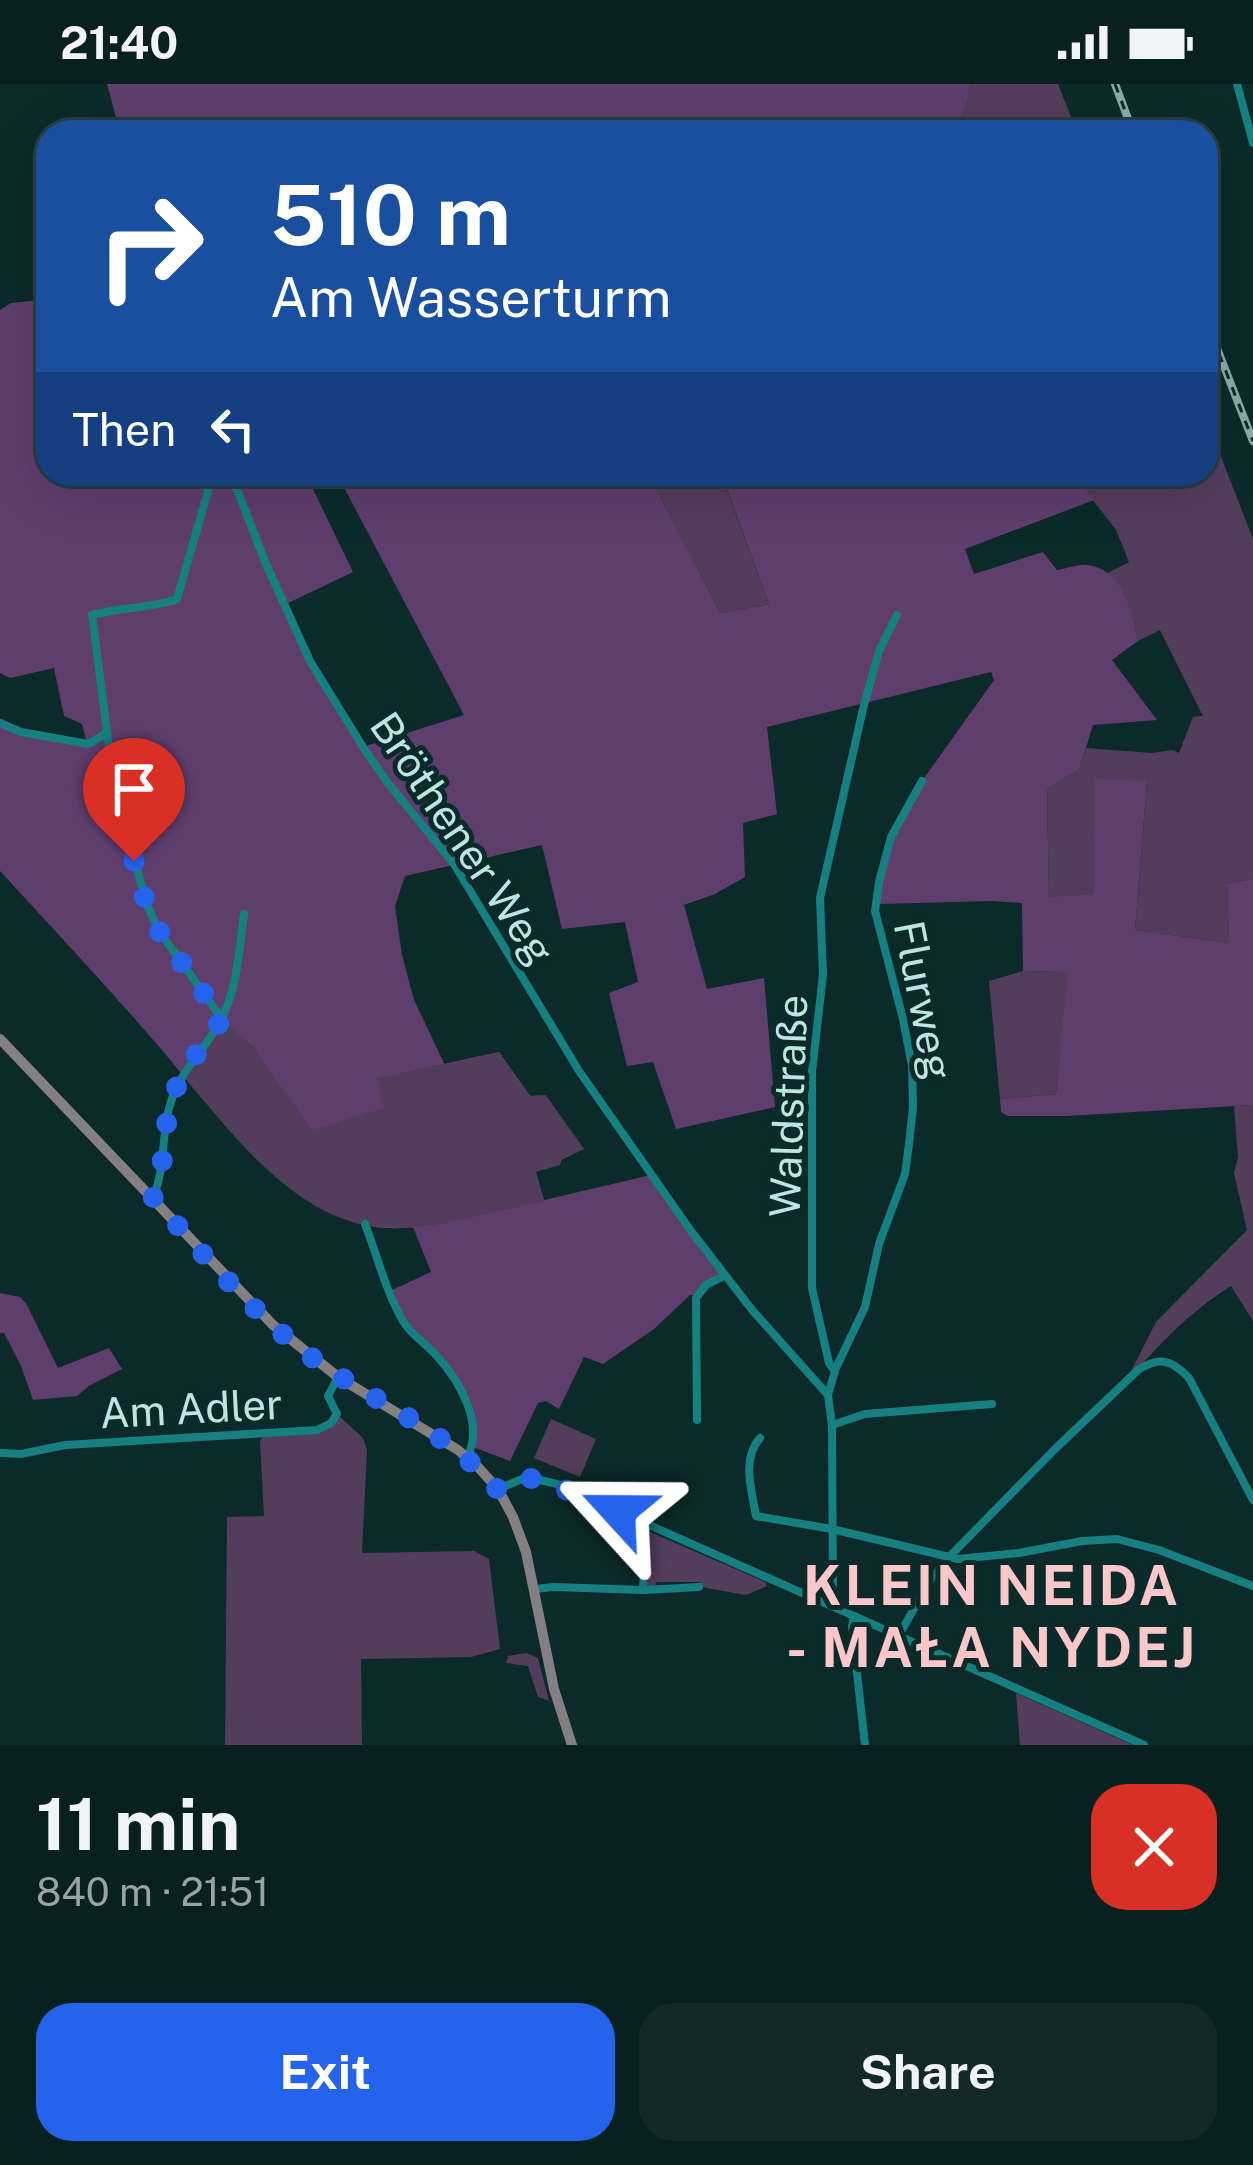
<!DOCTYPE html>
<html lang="en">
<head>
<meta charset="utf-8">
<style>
	body { margin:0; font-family:"Public Sans",sans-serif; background:#122829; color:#f1f3f6; height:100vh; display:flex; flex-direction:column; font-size:45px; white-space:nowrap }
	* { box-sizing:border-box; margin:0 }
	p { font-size:39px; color:#99a3a5 }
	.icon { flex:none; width:66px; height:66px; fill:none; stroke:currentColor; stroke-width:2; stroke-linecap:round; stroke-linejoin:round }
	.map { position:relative; height:1661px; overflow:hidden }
	.panel { display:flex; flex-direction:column; background:#092020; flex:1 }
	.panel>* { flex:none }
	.guide { position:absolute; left:36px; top:36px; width:1182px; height:366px; border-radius:36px; box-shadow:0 12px 48px #0002,0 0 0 3px #293e3e; background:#1a4fa0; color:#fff; overflow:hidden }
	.pin { position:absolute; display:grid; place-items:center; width:102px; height:102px; color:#fff; margin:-123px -51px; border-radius:50% 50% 50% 0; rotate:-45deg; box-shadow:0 0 12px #0007 }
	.pin .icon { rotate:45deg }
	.me { position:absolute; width:132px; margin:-66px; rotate:294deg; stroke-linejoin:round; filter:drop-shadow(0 0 9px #0008) }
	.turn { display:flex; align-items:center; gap:42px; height:252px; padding:0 36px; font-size:54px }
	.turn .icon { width:156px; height:156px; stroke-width:2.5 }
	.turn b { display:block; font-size:84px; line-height:102px }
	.then { display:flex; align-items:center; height:114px; padding:0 36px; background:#0003; gap:24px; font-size:45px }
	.round { display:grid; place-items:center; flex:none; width:126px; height:126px; border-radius:36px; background:#122829 }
	.summary { display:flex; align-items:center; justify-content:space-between; height:204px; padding:0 36px }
	h1 { font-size:72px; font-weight:700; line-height:90px }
	.cta { display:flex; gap:24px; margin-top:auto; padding:24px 36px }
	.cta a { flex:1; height:138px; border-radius:36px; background:#2563eb; color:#fff; font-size:48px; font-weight:700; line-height:138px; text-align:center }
	.cta a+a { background:#122829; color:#f1f3f6 }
	.status { display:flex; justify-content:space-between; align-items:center; height:84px; padding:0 60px; background:#092020; direction:ltr }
	.status svg { height:33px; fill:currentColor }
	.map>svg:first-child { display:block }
	.green { fill:#533d5d }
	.forest { fill:#5f3e6d; fill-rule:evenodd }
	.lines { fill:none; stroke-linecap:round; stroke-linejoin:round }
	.minor { stroke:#168081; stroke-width:8 }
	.primary { stroke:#847f83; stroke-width:10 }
	.rail-casing { stroke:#85acab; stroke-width:8 }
	.rail { stroke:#0c2a2a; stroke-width:3; stroke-dasharray:9; stroke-linecap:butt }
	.route { stroke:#2563eb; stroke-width:21; stroke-dasharray:0 37.8 }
	.labels { text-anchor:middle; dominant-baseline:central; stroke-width:10; stroke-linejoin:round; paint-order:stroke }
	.street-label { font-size:42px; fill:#bbe6e5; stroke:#0c2a2a }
	.district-label { font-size:54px; font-weight:bold; letter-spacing:3px; fill:#fbc7c9; stroke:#0c2a2a }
</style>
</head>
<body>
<div class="status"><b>21:40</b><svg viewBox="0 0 49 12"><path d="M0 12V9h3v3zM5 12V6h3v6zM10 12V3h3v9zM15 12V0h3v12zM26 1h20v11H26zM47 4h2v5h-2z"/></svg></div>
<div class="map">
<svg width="1253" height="1661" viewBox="0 0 1253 1661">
	<rect width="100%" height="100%" fill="#0c2a2a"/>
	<g class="green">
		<path d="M 970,0 L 1058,0 L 1077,48 L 946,48 C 962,38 969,18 970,0 Z"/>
		<path d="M 1206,334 L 1253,455 L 1253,795 L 1227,799 L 1229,859 L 1135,846 L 1147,698 L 1096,696 L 1094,810 L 1049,814 L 1047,705 L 1079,686 L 1086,664 L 1151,669 L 1173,666 L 1179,669 L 1193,633 L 1203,632 L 1160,546 L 1138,557 C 1133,531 1127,507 1106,490 L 1129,478 L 1116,446 L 1073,390 L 1206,390 Z"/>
		<polygon points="649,390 729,390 722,392 769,520 720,529"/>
		<polygon points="1023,887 1069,888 1056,1010 1000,1015 989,897"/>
		<path d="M 222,935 L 254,964 L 272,986 L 376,995 L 499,968 L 530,1012 L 546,1011 L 583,1065 L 561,1076 L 559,1081 L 535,1088 L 544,1117 C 497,1126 434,1146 388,1144 C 299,1140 236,1054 183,992 Z"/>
		<path d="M 1253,1021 L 1253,1237 L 1231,1202 C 1187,1230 1158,1261 1124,1301 L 1156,1238 L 1247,1146 L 1234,1089 L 1238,1073 L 1234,1022 Z"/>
		<polygon points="337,1330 363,1354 367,1366 362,1469 474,1467 489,1475 500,1565 471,1573 361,1575 362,1661 225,1661 227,1433 264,1432 260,1357 264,1350 317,1346"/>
		<polygon points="551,1335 596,1355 580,1393 534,1374"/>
		<polygon points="648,1447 765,1498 767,1502 746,1511 701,1503 699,1498 656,1498 655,1503 650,1503 647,1501"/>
		<polygon points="526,1569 538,1574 549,1617 538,1613 528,1582 506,1579 508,1572"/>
		<polygon points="1016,1609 1133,1661 1020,1661"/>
	</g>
	<g class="forest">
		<path d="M 107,0 L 970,0 C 969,18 962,38 946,48 L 120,48 Z"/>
		<path d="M 32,217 L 48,227 L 48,390 L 649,390 L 720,529 L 769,520 L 722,391 L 1072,390 L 1094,416 L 965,465 L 974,490 L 1043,468 L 1057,486 C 1066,485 1078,480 1087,481 C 1122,484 1133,529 1138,557 L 1112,576 L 1157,636 L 1093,641 L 1079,686 L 1047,705 L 1049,813 L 1094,810 L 1095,695 L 1147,697 L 1135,846 L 1229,859 L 1227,799 L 1253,795 L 1253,1021 L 1067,1032 L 1008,1032 L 1001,1028 L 1000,1015 L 1056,1010 L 1068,888 L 1023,887 L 1022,819 L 992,817 L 876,820 L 891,753 L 922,697 L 994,596 L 991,588 L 767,643 L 777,730 L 743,739 L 745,793 L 715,810 L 684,821 L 707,905 L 764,894 L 775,1023 L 676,1045 L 653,978 L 627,982 L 609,909 L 638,898 L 625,838 L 562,845 L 542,761 L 405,792 L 395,822 L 402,871 L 414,916 L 445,981 L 499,968 L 530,1012 L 546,1011 L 584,1065 L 561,1076 L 560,1081 L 536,1088 L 544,1116 L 651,1091 L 724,1192 L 697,1211 L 690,1211 L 654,1245 L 603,1280 L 584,1273 L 559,1325 L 546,1317 L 538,1319 L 510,1377 L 473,1363 L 471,1329 L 439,1274 L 410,1248 L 390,1207 L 431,1188 L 413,1143 C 382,1144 352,1142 324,1127 C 261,1095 206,1018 161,965 C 109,904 54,846 0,787 L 0,639 L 21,648 L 87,659 L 82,640 L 64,632 L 54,584 L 10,594 L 0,589 L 0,226 L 11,219 ZM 338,392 L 464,631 L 363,663 L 310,576 L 284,521 L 353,488 L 312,403 ZM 222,936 L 254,964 L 312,1046 L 384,1024 L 377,995 L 498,968 L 530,1013 L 546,1011 L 583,1065 L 560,1076 L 559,1081 L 535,1088 L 543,1117 C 498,1126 432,1146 387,1144 C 299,1140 236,1055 184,993 Z"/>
		<polygon points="0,1209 20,1213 27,1221 58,1284 109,1264 122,1285 89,1302 77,1312 33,1316 21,1282 4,1249 0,1249"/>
	</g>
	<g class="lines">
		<g class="minor">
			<polyline points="1237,0 1253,59"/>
			<path d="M 213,390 L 177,515 C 149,525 121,523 92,531 L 111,679 L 146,819 L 159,847 L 222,935"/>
			<polyline points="231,390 266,480 310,577 363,663 387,698 454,780 579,987 691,1147 753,1227 828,1311"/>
			<polyline points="0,639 21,648 88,660 107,649"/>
			<path d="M 153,1114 C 167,1081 160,1045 173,1012 C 184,982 210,960 223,932 C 238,899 239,865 244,830"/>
			<path d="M 365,1140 C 377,1171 386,1208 403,1237 C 411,1251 425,1259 436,1271 C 459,1296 485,1340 467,1373"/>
			<polyline points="835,1286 865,1223 879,1160 905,1090 909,1060 913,1024 912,982 903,935 875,827 879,798 891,753 922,697"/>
			<polyline points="697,1336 696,1214 706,1201 724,1192"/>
			<polyline points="832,1341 865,1330 992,1320"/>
			<path d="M 760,1354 C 741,1375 752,1407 756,1432 L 832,1445 L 958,1475 L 1019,1469 L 1082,1457 L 1117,1455 L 1159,1466 L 1253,1502"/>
			<polyline points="0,1369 21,1370 65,1361 317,1346 331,1339 337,1330 328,1312 338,1293"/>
			<polyline points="498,1405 527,1393 557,1400 1144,1661"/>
			<polyline points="535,1505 553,1503 643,1506 699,1503"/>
			<polyline points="643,1506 646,1440"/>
			<polyline points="833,1522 832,1341 828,1311 835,1287 829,1279 812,1204 812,988 823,891 820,814 863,625 879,567 897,531"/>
			<polyline points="854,1532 852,1543 865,1661"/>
			<path d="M 899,1551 L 931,1495 L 952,1470 L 1055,1365 L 1138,1286 C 1160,1272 1172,1276 1189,1294 L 1253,1416"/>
		</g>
		<polyline class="primary" points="0,955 273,1241 338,1293 458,1366 477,1382 498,1405 513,1433 526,1468 554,1605 572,1661"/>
		<g class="rail-casing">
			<g id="rail">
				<polyline points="1115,0 1133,48"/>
				<polyline points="1206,236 1253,357"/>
			</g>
		</g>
		<use href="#rail" class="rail"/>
	</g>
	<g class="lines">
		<path class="route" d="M 134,777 L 146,819 L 159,847 L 222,935 C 205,961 179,988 171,1018 C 162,1050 166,1083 153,1114 C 200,1166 247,1223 302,1266 C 365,1315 446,1344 498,1406 L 516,1396 L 537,1394 L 618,1427"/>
	</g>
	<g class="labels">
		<g class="street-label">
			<text transform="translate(463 754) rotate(56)">Bröthener Weg</text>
			<text transform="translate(924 916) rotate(79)">Flurweg</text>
			<text transform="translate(788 1022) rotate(-88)">Waldstraße</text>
			<text transform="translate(191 1324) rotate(-3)">Am Adler</text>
		</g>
		<g class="district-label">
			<text x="992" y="1501">KLEIN NEIDA<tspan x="992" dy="62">- MAŁA NYDEJ</tspan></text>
		</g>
	</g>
</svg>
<div class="pin" style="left:134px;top:777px;background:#d93025"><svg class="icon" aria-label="arrive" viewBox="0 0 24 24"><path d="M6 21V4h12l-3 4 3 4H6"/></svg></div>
<svg class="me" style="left:618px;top:1427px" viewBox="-20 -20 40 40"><path d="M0-17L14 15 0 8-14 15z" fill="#2563eb" stroke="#fff" stroke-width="4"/></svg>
<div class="guide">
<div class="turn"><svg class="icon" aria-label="right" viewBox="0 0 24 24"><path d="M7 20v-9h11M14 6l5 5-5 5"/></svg><div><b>510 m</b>Am Wasserturm</div></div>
<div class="then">Then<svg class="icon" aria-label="left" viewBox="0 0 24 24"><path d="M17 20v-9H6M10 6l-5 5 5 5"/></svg></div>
</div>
</div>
<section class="panel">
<div class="summary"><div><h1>11 min</h1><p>840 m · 21:51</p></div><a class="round" style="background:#d93025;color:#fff"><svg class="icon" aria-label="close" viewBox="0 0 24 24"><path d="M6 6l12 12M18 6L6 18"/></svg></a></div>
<div class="cta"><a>Exit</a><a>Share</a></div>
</section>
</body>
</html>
